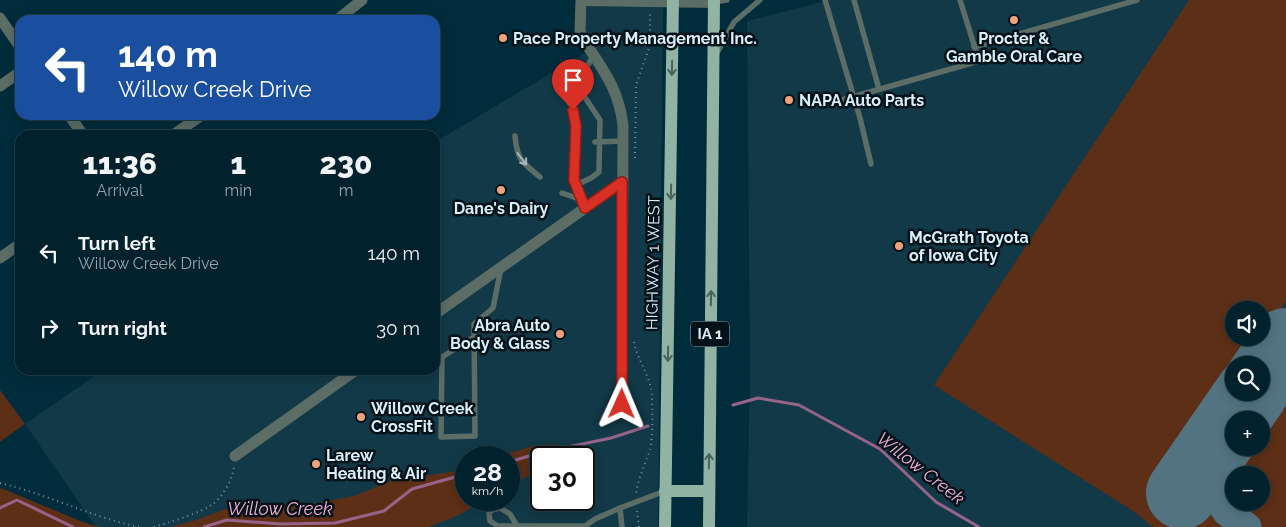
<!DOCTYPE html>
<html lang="en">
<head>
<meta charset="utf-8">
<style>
	body { margin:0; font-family:Raleway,sans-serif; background:#0b2934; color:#f1f3f6; height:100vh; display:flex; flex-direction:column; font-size:19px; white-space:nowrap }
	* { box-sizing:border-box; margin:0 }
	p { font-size:16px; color:#96a3a9 }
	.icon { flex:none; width:28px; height:28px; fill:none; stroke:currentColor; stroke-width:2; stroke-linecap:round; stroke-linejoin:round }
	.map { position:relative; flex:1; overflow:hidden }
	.sheet { position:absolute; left:15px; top:130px; width:425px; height:245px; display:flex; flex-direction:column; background:#01212c; border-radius:15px; box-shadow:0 2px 12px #0003,0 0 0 1px #233e48 }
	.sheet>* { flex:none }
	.top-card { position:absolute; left:15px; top:15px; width:425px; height:105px; border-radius:15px; box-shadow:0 2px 12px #0003,0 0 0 1px #233e48; background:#1a4fa0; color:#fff; overflow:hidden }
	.controls { position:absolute; left:1225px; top:301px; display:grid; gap:10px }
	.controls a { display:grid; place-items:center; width:45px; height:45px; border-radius:50%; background:#01212c; box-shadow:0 2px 12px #0003,0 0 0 1px #233e48; font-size:25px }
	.speed { position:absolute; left:455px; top:446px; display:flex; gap:10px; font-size:25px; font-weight:700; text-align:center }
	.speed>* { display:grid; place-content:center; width:65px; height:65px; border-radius:50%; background:#01212c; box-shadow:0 2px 12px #0003,0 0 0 1px #233e48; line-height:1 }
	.speed small { font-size:12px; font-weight:400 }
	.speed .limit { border:2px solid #111; border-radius:8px; background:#fff; color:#111 }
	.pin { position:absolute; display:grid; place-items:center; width:42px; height:42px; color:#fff; margin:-51px -21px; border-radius:50% 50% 50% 0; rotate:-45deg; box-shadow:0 0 5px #0007 }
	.pin .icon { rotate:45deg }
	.me { position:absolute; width:55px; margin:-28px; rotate:1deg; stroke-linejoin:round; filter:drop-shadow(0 0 4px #0008) }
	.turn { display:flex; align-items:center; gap:18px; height:105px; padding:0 20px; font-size:22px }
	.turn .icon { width:65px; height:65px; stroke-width:2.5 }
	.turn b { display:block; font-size:35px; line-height:42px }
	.eta { display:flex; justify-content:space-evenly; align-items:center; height:85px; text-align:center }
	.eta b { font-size:30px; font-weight:800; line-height:35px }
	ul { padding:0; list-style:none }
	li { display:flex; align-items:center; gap:15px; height:75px; padding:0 20px }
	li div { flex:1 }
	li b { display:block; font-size:19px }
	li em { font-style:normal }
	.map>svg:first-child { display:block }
	.built { fill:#123947; fill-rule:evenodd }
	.green { fill:#5d2f16; fill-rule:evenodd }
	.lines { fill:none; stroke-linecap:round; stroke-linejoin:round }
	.stream { stroke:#966489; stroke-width:3 }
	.taxiway { stroke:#527482; stroke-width:29 }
	.runway { stroke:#527482; stroke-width:72 }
	.path { stroke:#73939f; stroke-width:2; stroke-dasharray:1 4; stroke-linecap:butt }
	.service { stroke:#5c6d66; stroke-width:5.5 }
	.minor { stroke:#5c6d66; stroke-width:11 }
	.tertiary { stroke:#5c6d66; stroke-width:12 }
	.primary { stroke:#90b3a4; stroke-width:12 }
	.oneway { stroke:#4a625e }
	.oneway2 { stroke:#a7babe }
	.route-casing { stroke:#8d1f18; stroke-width:12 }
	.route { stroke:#d93025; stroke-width:9 }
	.poi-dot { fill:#f0a27a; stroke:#031219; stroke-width:2 }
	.labels { text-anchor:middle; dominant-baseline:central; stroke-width:5; stroke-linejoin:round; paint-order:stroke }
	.shield { fill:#031219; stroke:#99acb5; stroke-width:1 }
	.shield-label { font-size:15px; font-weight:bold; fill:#d9eef8 }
	.poi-label { font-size:16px; font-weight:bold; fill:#d9eef8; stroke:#031219; text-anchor:start }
	.street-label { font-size:16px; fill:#d9eef8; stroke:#031219 }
	.water-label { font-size:18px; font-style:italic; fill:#f2acd0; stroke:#031219 }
</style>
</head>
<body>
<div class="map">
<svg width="1286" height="527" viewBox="0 0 1286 527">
	<rect width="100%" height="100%" fill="#012c3b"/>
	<g class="built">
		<path d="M 581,0 L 663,1 L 658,527 L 96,527 L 25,424 L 103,370 L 435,370 L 435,142 L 590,50 L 583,39 ZM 466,458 L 509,458 L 509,500 L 466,500 ZM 541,458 L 584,458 L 584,500 L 541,500 Z"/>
		<path d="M 830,0 L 1286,0 L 1286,527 L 747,527 L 750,370 L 747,21 ZM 1234,310 L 1261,310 L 1261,338 L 1234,338 ZM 1234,365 L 1261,365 L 1261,392 L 1234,392 ZM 1234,420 L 1261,420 L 1261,448 L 1234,448 ZM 1234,475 L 1261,475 L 1261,502 L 1234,502 Z"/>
	</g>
	<g class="green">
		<polygon points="1189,0 1286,0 1286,301 1261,336 1261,310 1234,310 1234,338 1260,338 1241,365 1234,365 1234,376 1163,479 1232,527 1153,527 1133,511 934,385"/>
		<path d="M 1286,387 L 1286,527 L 1262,527 L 1243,514 L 1232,502 L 1226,485 L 1228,474 L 1244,448 L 1261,448 L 1261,423 ZM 1234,475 L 1261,475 L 1261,502 L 1234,502 Z"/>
		<polygon points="0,390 25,424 0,442"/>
		<path d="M 536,445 C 558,444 568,443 586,456 L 584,465 L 584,458 L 541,458 L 541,475 L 528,476 L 509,486 L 509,458 L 496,457 Z"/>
		<polygon points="466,467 466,500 484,500 459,515 428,527 170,527 196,520 236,505 308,505 354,496 391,481 451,472"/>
		<polygon points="1,488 83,522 100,527 0,527 0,489"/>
	</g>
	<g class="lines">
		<g class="stream">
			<polyline points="733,405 758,398 799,405 880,449 936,502 979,527"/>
			<polyline points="509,462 539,453 611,438 648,426"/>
			<polyline points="0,508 17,500 73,527"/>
			<polyline points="204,527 227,520 281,524 335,523 384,511 412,489 466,474"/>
		</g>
		<polyline class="taxiway" points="1204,461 1222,505 1227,512 1247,527"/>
		<g class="runway">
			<polyline points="1261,380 1286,344"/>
			<polyline points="1182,493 1252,392"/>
		</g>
		<g class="path">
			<polyline points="635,158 636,85 650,45 650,12"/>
			<path d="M 634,342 C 637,359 648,372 651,389 C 653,399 653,441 650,450 C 645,465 638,478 636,494"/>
			<path d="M 0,483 C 47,494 91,517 139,527"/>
			<polyline points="637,511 639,527"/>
			<path d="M 154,527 C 168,523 203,512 213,504 C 223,496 233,479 234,466"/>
		</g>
		<g class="service">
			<polyline points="825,0 860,118 871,164"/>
			<polyline points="854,0 879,89"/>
			<polyline points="714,2 727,0"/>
			<polyline points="974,47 1137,0"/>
			<polyline points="717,53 734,22 760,0"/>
			<polyline points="576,84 600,120 599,172 591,178 576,185"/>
			<polyline points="831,103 979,61 960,0"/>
			<path d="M 515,136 C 517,160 522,162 540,177"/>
			<polyline points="595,142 623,141"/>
			<polyline points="562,193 582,200"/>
			<polyline points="585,208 574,180 576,126 573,110 565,95 576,84 594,55"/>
			<polyline points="474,337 442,357 441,437 475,436 474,324 493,308 501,268"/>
			<polyline points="620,508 622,527"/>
			<polyline points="517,526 510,514 500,508 492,510 489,513 490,521 498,526 585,526 595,519 620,508 665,491"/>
		</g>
		<g class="minor">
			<path d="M 581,0 L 580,31 L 583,39 C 603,70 618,87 623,125 L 622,404"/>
			<polyline points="0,18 20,47"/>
			<polyline points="337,20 362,0"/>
			<polyline points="0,86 20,72"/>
			<polyline points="69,115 83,135"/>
			<polyline points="173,135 202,115"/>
			<polyline points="0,258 20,244"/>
			<polyline points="435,314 622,182"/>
			<polyline points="235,456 356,370"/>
		</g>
		<polyline class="tertiary" points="584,0 714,2"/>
		<g class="primary">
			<polyline points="665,491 709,491"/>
			<polyline points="665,527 673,0"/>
			<polyline points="709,527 714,0"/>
		</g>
	</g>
	<defs><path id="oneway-shaft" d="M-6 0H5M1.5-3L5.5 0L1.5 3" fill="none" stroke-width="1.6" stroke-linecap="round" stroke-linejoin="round" transform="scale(1.25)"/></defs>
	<g class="oneway">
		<use href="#oneway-shaft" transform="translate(672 68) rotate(91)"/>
		<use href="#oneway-shaft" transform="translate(671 192) rotate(91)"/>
		<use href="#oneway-shaft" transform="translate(711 298) rotate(-89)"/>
		<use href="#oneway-shaft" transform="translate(668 354) rotate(91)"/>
		<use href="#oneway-shaft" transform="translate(709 461) rotate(-89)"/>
	</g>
	<use class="oneway2" href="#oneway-shaft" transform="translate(522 159) rotate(53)"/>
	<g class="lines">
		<g class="route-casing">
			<polyline id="route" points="573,110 576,126 574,180 585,208 622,182 622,404"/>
		</g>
		<use href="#route" class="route"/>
	</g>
	<g class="poi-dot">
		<circle cx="1014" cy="20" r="5"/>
		<circle cx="503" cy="38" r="5"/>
		<circle cx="789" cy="100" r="5"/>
		<circle cx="501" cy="190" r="5"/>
		<circle cx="899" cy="246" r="5"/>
		<circle cx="560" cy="334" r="5"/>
		<circle cx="361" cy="417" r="5"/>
		<circle cx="316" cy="464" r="5"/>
	</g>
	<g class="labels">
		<rect class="shield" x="691" y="321.5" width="38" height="25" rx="4"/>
		<g class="shield-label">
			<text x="710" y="334">IA 1</text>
		</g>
		<g class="poi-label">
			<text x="513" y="38">Pace Property Management Inc.</text>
			<text x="1014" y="38" text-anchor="middle">Procter &amp;<tspan x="1014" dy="18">Gamble Oral Care</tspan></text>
			<text x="799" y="100">NAPA Auto Parts</text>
			<text x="501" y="208" text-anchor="middle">Dane's Dairy</text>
			<text x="909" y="237">McGrath Toyota<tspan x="909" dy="18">of Iowa City</tspan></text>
			<text x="550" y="325" text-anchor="end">Abra Auto<tspan x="550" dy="18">Body &amp; Glass</tspan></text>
			<text x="371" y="408">Willow Creek<tspan x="371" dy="18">CrossFit</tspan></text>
			<text x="326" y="455">Larew<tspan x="326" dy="18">Heating &amp; Air</tspan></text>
		</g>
		<g class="street-label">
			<text transform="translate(653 263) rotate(-89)">HIGHWAY 1 WEST</text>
		</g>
		<g class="water-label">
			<text transform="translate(921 468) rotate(38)">Willow Creek</text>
			<text x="280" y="508">Willow Creek</text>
		</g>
	</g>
</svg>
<div class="controls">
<a><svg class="icon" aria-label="sound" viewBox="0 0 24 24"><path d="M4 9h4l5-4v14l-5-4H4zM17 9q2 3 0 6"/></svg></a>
<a><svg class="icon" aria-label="search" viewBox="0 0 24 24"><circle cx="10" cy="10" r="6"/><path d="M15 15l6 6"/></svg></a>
<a>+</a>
<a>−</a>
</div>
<div class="speed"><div>28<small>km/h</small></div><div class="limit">30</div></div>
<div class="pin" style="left:573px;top:110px;background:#d93025"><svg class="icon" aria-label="arrive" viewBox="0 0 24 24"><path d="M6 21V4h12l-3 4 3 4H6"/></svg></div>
<svg class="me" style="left:622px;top:404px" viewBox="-20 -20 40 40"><path d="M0-17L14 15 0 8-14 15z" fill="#d93025" stroke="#fff" stroke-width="4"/></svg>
<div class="top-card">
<div class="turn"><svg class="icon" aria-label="left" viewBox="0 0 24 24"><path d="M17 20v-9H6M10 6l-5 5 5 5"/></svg><div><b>140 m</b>Willow Creek Drive</div></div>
</div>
<section class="sheet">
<div class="eta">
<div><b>11:36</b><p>Arrival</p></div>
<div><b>1</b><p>min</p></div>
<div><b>230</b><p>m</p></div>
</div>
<ul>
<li><svg class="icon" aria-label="left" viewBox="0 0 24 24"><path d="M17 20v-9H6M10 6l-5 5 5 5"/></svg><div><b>Turn left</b><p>Willow Creek Drive</p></div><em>140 m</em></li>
<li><svg class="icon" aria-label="right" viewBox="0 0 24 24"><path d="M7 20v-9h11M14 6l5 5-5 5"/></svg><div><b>Turn right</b></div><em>30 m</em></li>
</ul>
</section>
</div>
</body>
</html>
